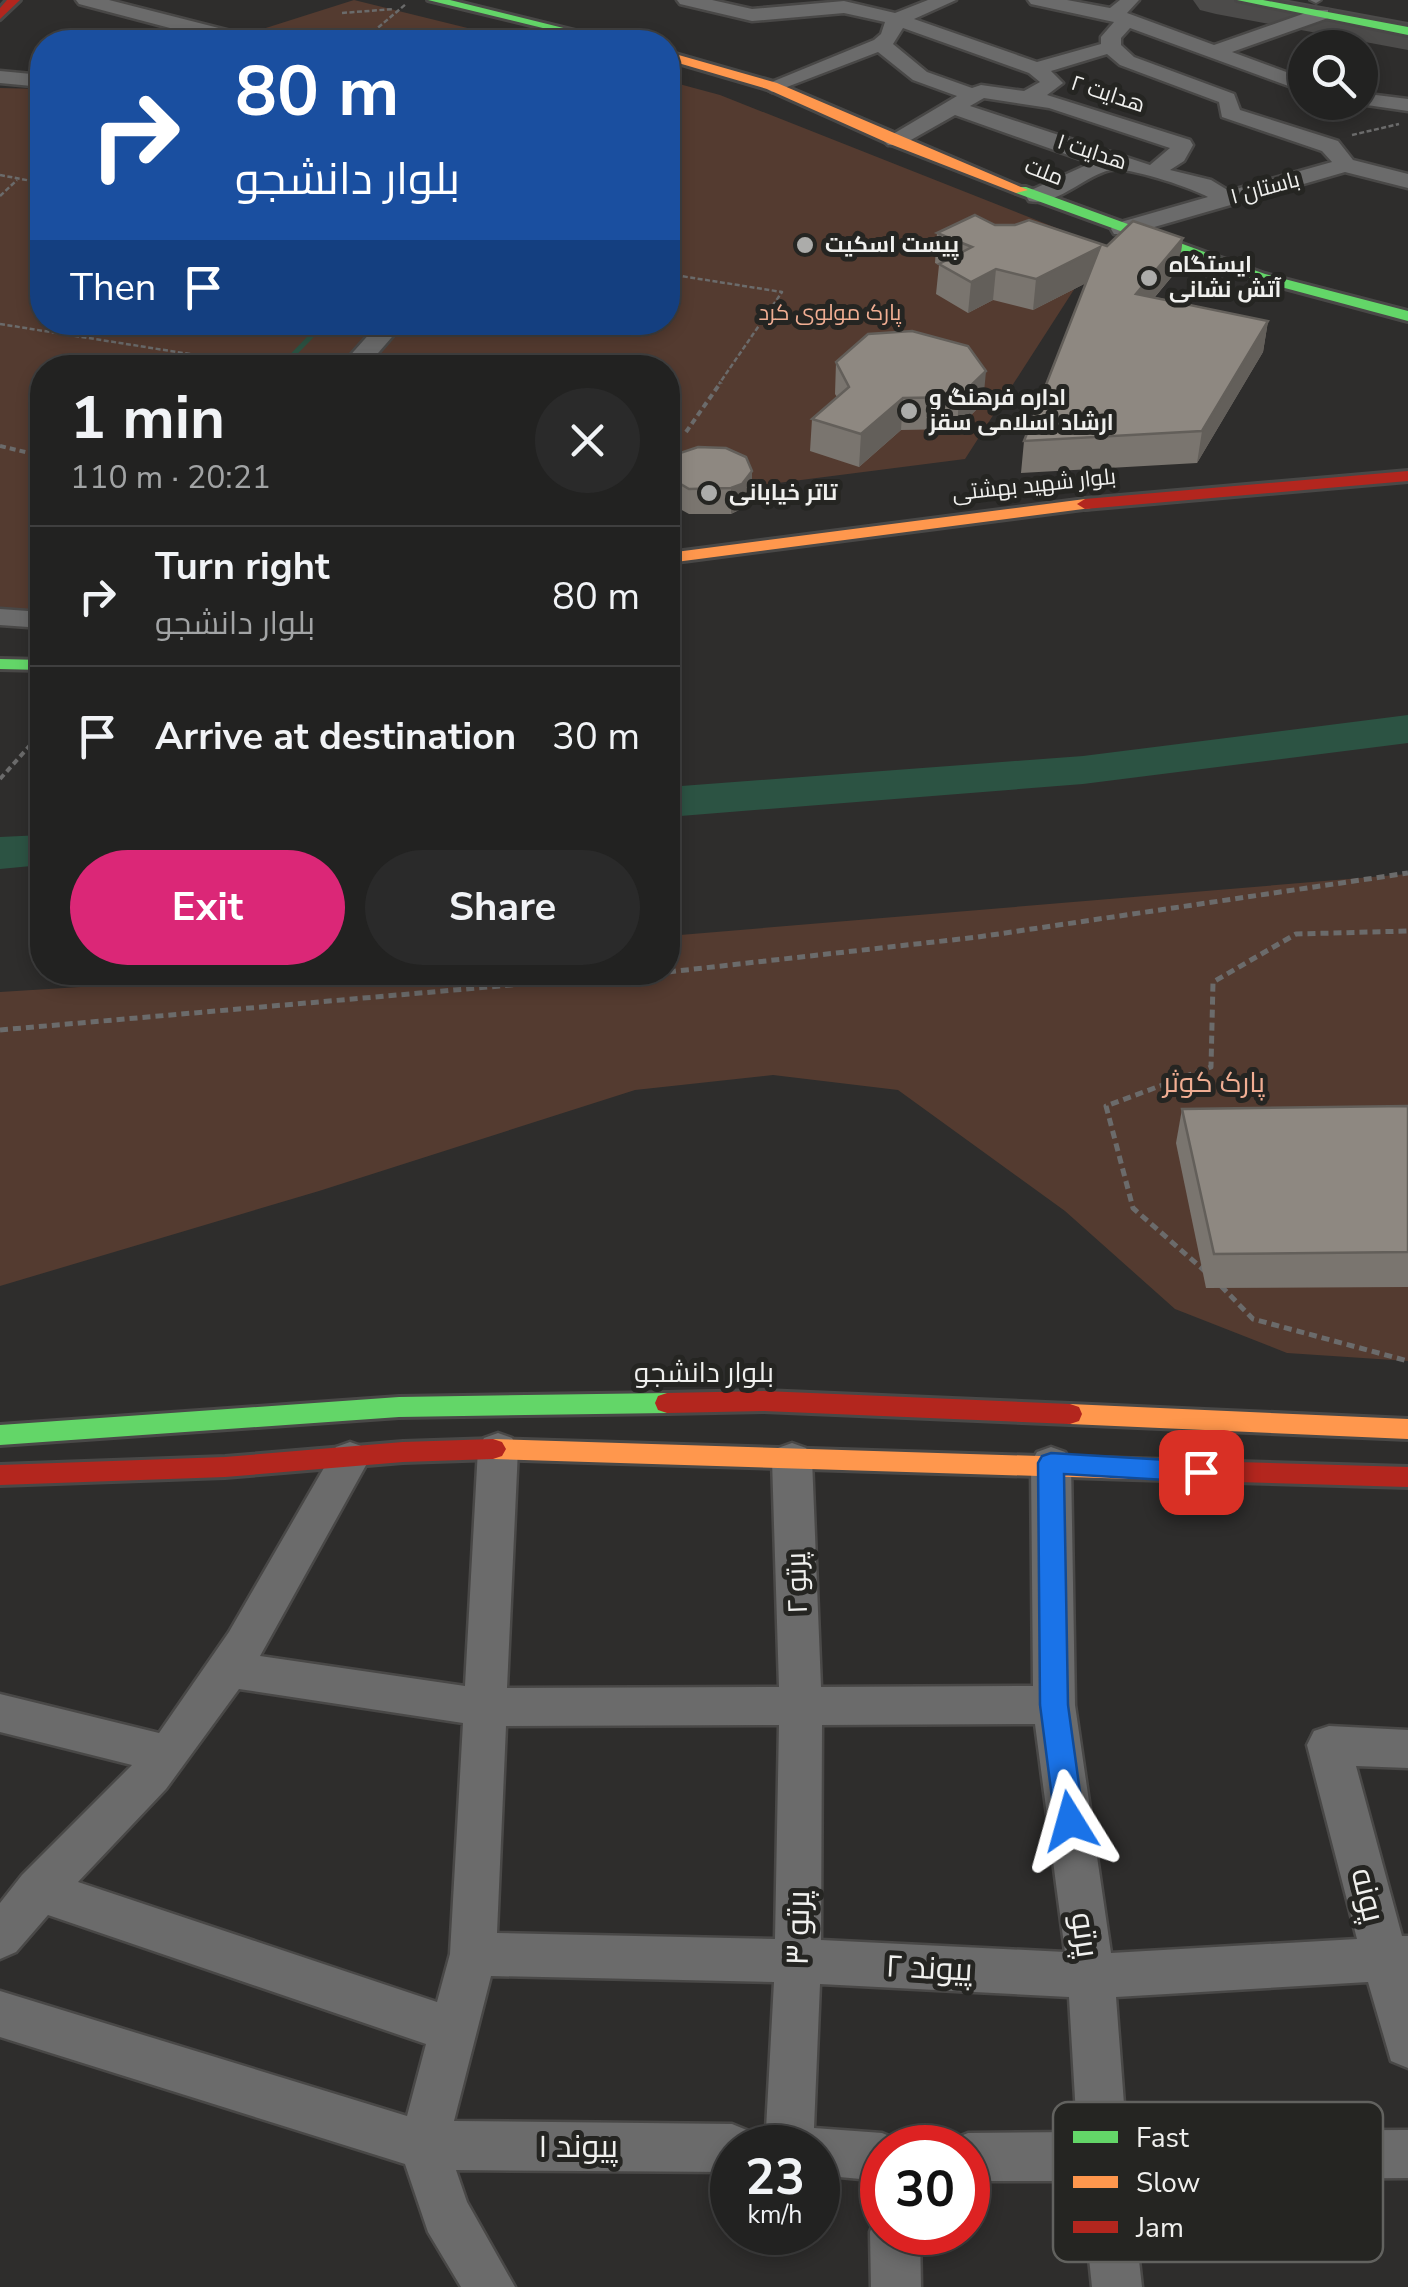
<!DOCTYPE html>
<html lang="en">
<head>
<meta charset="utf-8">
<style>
	body { margin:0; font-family:"Nunito Sans",Cairo,sans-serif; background:#2a2a2a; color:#f1f3f6; height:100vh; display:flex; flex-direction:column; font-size:38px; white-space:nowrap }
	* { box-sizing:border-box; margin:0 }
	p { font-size:32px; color:#a2a4a5 }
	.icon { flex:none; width:55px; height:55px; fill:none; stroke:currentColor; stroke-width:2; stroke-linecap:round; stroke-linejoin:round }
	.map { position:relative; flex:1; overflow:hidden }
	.details { position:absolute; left:30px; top:355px; width:650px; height:630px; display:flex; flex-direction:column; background:#222221; border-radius:40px; box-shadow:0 5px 15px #0003,0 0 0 2px #3f3f3f }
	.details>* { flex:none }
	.top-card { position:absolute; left:30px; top:30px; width:650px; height:305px; border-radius:40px; box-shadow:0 5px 15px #0003,0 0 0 2px #3f3f3f; background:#1a4fa0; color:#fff; overflow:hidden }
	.controls { position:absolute; left:1288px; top:30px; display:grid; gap:20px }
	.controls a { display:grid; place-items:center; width:90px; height:90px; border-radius:50%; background:#222221; box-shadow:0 5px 15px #0003,0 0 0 2px #3f3f3f; font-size:50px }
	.speed { position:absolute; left:710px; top:2125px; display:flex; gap:20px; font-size:50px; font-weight:700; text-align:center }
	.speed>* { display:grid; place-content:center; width:130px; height:130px; border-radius:50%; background:#222221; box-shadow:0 5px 15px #0003,0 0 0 2px #3f3f3f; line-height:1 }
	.speed small { font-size:25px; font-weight:400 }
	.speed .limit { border:15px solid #d22; background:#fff; color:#111 }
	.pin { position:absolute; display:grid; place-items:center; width:85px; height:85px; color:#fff; margin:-42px; border-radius:20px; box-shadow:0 5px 15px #0006 }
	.me { position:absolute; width:110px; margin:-55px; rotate:352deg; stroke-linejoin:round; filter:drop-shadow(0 0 8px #0008) }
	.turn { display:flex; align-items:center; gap:35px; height:210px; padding:0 40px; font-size:45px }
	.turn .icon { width:130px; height:130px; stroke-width:2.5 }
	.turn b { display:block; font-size:70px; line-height:85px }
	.then { display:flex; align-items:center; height:95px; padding:0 40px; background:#0003; gap:20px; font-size:38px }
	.round { display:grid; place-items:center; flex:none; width:105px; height:105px; border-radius:52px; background:#2a2a2a }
	.headline { display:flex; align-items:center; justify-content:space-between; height:170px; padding:0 40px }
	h1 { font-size:60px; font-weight:700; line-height:75px }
	.action { display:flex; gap:20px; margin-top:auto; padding:20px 40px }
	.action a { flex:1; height:115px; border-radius:60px; background:#db2777; color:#fff; font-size:40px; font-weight:700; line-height:115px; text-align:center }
	.action a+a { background:#2a2a2a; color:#f1f3f6 }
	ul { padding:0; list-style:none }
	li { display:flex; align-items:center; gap:30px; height:140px; padding:0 40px; border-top:2px solid #3f3f3f }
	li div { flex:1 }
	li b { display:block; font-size:38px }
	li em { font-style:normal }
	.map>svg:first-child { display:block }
	.green { fill:#543b30 }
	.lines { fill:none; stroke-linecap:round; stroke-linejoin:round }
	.stream { stroke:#2c5343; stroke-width:5 }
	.river { fill:#2c5343; fill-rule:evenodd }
	.taxiway { fill:#4c4b4a; fill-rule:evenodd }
	.lane-casing { stroke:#494847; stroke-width:4 }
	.street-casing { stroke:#494847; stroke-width:5 }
	.fast-casing { stroke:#494847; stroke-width:6 }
	.slow-casing { stroke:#494847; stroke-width:6 }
	.jam-casing { stroke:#494847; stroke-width:6 }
	.path-far2 { stroke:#6b6b6b; stroke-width:2.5; stroke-dasharray:5 2.5; stroke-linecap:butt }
	.path-far1 { stroke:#6b6b6b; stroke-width:4; stroke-dasharray:6 4; stroke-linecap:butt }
	.path { stroke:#6b6b6b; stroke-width:5; stroke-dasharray:8 5; stroke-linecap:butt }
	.lane { fill:#6b6b6b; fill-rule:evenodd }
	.street { fill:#6b6b6b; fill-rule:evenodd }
	.fast { fill:#63d668; fill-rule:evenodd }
	.slow { fill:#ff974d; fill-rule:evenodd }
	.jam { fill:#b3261e; fill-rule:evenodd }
	.wall { fill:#7a756f }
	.shaded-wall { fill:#635f5a }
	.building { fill:#8e8881; stroke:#635f5a; stroke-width:2.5 }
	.route { fill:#1a73e8; stroke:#114b97; stroke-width:2.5 }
	.poi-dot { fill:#acacaa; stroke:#252522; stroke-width:4 }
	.labels { text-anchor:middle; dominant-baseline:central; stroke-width:10; stroke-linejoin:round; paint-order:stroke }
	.far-street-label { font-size:22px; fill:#f0f0ee; stroke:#252522 }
	.far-poi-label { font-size:22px; font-weight:bold; fill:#f0f0ee; stroke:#252522; text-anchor:start }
	.far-park-label { font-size:22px; fill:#f1ae93; stroke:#252522 }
	.park-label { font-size:28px; fill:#f1ae93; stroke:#252522 }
	.street-label { font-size:28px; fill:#f0f0ee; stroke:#252522 }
	.near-street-label { font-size:32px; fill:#f0f0ee; stroke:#252522 }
	.key { fill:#252522; stroke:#62625f; stroke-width:2.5 }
	.key-label { font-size:28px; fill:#f0f0ee }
</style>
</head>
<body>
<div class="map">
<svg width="1408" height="2287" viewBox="0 0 1408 2287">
	<rect width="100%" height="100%" fill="#2e2d2c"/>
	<g class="green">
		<polygon points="354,0 524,42 222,42"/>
		<polygon points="668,81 720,95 1102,246 965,459 668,497 668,368 42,368 42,620 0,617 0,88 42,89 42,322 668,322"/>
		<polygon points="1408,874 1408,1361 1287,1353 1175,1309 1065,1211 898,1090 773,1075 635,1090 319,1191 0,1286 0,992 319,972 668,972 668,936"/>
	</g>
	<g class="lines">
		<polyline class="stream" points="300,368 290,358 325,322"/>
		<g class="river">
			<polygon points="1408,715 1408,743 1083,784 668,817 668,787 1083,756"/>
			<polygon points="42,835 42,865 0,869 0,837"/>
		</g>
		<polygon class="taxiway" points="1193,0 1289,0 1408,22 1408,50 1216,14 1200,10"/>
		<g class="lane-casing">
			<polygon id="lane" points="1310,0 1321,0 1316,3"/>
		</g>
		<g class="street-casing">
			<g id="street">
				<polygon points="76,0 109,0 250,36 253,40 223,42 79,4"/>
				<path d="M 677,0 L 712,0 L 752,9 L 844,1 L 895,13 L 928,0 L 956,0 L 914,19 L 1037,62 L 1101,44 L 1101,37 L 1114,22 L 1031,4 L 1028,0 L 1067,0 L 1110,8 L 1120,0 L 1139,0 L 1127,13 L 1214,45 L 1314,10 L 1328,10 L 1328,18 L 1232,52 L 1305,79 L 1305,92 L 1130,28 L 1121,38 L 1121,45 L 1134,57 L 1234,94 L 1240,110 L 1338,141 L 1353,160 L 1408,174 L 1408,188 L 1345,172 L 1130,234 L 1114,234 L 1111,229 L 1114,224 L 1208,197 C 1192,188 1127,166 1110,170 C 1084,176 1056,207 1029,201 L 1026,196 L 1029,191 L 1091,163 L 955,115 L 902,145 L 888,145 L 884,141 L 888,137 L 957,96 L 913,80 L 878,52 L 779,90 L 772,92 L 762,86 L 874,40 L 881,34 L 885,22 L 844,13 L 752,21 L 680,4 ZM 903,28 L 1029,73 L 1040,82 L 1024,91 L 981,85 L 972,88 L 927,72 L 893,44 ZM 1107,54 L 1120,65 L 1219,102 L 1222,117 L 1322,151 L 1332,162 L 1229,191 L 1211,180 L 1170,170 L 1184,161 L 1193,145 L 1190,140 L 1047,95 L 1063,83 L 1051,71 ZM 984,98 L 1049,108 L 1170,148 L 1150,165 L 970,106 Z"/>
				<polygon points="0,71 42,75 42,87 0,83"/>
				<polygon points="1360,93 1408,99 1408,111 1353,103 1360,102"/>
				<polygon points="380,322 405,322 365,368 339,368"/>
				<polygon points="0,609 42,612 42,628 0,625"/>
				<path d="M 498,1433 L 512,1438 L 518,1449 L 507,1688 L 779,1687 L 772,1459 L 778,1448 L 792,1443 L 806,1448 L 812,1459 L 821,1687 L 1033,1686 L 1031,1463 L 1037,1452 L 1051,1447 L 1065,1452 L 1071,1463 L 1075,1705 L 1111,1953 L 1357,1939 L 1307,1745 L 1314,1731 L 1329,1726 L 1408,1730 L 1408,1768 L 1356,1766 L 1402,1936 L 1408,1936 L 1408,2068 L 1391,2061 L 1368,1982 L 1116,1997 L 1126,2131 L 1408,2130 L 1408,2178 L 1130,2180 L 1142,2287 L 1092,2287 L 1081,2181 L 968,2181 L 968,2148 L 947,2148 L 951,2140 L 968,2133 L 1077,2132 L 1069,1997 L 820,1984 L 814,2128 L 882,2133 L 899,2140 L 903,2148 L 882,2148 L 882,2181 L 818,2175 L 818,2148 L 765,2148 L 774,1982 L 491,1976 L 454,2121 L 732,2124 L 749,2131 L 756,2148 L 732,2148 L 732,2172 L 456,2170 L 467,2202 L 515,2287 L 461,2287 L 428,2232 L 405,2164 L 0,2037 L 0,1991 L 407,2116 L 426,2044 L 48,1915 L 16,1952 L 0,1959 L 0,1903 L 22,1875 L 132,1765 L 0,1732 L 0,1694 L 159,1733 L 229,1632 L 336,1447 L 350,1442 L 364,1447 L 370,1458 L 260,1656 L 465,1686 L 478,1449 L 484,1438 ZM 239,1689 L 463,1723 L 450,1954 L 437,2002 L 78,1882 L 166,1789 ZM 1035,1724 L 1065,1952 L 821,1940 L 822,1725 ZM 779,1725 L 775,1939 L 497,1933 L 506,1726 Z"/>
				<polygon points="882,2212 882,2232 920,2232 921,2287 871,2287 870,2232 877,2214"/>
			</g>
		</g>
		<g class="fast-casing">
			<g id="fast">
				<polygon points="428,0 450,0 620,42 600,42"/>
				<polygon points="1237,0 1263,0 1408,27 1408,35"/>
				<polygon points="1016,187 1026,187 1265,274 1408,311 1408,321 1255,280 1016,193"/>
				<polygon points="0,659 42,660 42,670 0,669"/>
				<polygon points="667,1393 676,1396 679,1403 676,1410 667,1413 399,1417 0,1445 0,1425 399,1397"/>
			</g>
		</g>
		<g class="slow-casing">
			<g id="slow">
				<polygon points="668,52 777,83 1028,190 1016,193 890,144 767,89 668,60"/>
				<polygon points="1085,499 1093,504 1091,508 668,563 668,553"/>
				<polygon points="1070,1404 1408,1419 1408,1439 1070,1424 1061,1421 1058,1414 1061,1407"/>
				<polygon points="493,1439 1132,1459 1141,1462 1145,1469 1141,1476 1132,1479 493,1459 484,1456 480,1449 484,1442"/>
			</g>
		</g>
		<g class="jam-casing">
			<g id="jam">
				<polygon points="7,0 20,0 0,19 0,8"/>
				<polygon points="1408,471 1408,481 1085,509 1077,504 1085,499"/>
				<polygon points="764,1391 1070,1404 1079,1407 1082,1414 1079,1421 1070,1424 764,1411 667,1413 658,1410 655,1403 658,1396 667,1393"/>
				<polygon points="493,1439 502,1442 506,1449 502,1456 493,1459 403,1462 225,1477 0,1485 0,1465 225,1457 403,1442"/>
				<polygon points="1132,1459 1408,1467 1408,1487 1132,1479 1123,1476 1119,1469 1123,1462"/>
			</g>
		</g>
		<g class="path-far2">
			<polyline points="342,13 394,9"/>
			<polyline points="361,42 406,4"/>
			<polyline points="1352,135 1399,124"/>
			<polyline points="0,175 42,183"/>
			<polyline points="0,196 17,180"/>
			<polyline points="668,274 782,292 719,384"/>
			<polyline points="0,324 278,368"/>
		</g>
		<g class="path-far1">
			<polyline points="686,432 721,382"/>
			<polyline points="0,446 42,456"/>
			<polyline points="0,779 42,732"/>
		</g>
		<g class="path">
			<polyline points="668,972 978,937 1408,873"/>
			<polyline points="0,1030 659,972"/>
			<polyline points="1206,1272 1133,1208 1106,1106 1211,1067 1213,982 1296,934 1408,931"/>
			<polyline points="1221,1286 1253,1319 1408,1361"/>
		</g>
		<use href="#lane" class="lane"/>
		<use href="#street" class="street"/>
		<use href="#fast" class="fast"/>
		<use href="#slow" class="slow"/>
		<use href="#jam" class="jam"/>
	</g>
	<g class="wall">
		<polygon points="995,225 1107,246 1179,268 1155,297 1268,321 1263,352 1197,463 1021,473 1024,441 1086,283 1033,310 993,300 968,313 936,294 939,265 935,263 937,233"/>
		<polygon points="836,362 983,403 957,429 901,430 859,467 810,451 812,419 837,397 835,394"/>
		<polygon points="668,462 752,471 752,496 741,509 731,514 689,514 669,503"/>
		<polygon points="1408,1106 1408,1287 1206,1288 1176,1143 1182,1109"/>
	</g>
	<g class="shaded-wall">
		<polygon points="1183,238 1179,268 1132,324 1136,294"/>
		<polygon points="1100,247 1096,278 1033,310 1036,279"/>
		<polygon points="996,269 993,300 968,313 971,282"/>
		<polygon points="1268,321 1263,352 1197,463 1202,431"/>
		<polygon points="986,371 983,403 957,429 959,397"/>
		<polygon points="903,398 901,430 859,467 861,434"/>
		<polygon points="752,471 752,496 741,509 731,514 731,488"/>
	</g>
	<g class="building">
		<polygon points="975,215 995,225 1015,225 1029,220 1107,246 1133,221 1183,238 1136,294 1268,321 1202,431 1024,441 1100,247 1036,279 996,269 971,282 939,264 972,247 937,233"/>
		<polygon points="912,331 968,346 986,371 959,397 903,398 861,434 812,419 849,387 836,362 868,334"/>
		<polygon points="698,447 726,448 746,457 752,471 742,484 731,488 689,489 669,477 668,462 674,455"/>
		<polygon points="1408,1106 1408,1252 1214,1254 1182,1109"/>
	</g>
	<polygon class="route" points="1051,1453 1201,1462 1210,1465 1214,1472 1210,1479 1201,1482 1064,1474 1068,1705 1084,1821 1080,1831 1070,1834 1060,1831 1055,1821 1040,1705 1038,1463 1042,1456"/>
	<g class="poi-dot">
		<circle cx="805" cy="245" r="10"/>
		<circle cx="1149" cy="278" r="10"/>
		<circle cx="909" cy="411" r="10"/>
		<circle cx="709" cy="493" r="10"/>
	</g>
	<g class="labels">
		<g class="far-street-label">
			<text transform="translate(1108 94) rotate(18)">هدایت ۲</text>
			<text transform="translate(1092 152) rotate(18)">هدایت ۱</text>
			<text transform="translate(1044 172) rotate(21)">ملت</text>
			<text transform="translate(1265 188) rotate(-15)">باستان ۱</text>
			<text transform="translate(1034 485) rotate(-6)">بلوار شهید بهشتی</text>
		</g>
		<g class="far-poi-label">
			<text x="825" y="245">پیست اسکیت</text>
			<text x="1169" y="265">ایستگاه<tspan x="1169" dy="25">آتش نشانی</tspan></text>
			<text x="929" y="398">اداره فرهنگ و<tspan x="929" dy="25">ارشاد اسلامی سقز</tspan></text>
			<text x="729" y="493">تاتر خیابانی</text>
		</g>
		<g class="far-park-label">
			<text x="830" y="313">پارک مولوی کرد</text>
		</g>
		<g class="park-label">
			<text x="1214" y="1083">پارک کوثر</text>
		</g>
		<g class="street-label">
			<text x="704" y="1373">بلوار دانشجو</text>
			<text transform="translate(797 1583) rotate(-92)">پرتو ۲</text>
		</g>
		<g class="near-street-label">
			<text transform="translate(1368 1895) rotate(76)">پونه</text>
			<text transform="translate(798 1928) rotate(-89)">پرتو ۳</text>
			<text transform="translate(1085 1935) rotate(82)">پرتو</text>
			<text transform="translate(929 1968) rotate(3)">پیوند ۲</text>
			<text x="578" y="2146">پیوند ۱</text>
		</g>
	</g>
	<rect x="1053" y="2102" width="330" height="160" rx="15" class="key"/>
	<rect x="1073" y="2131" width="45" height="12" fill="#63d668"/>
	<rect x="1073" y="2176" width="45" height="12" fill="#ff974d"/>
	<rect x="1073" y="2221" width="45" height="12" fill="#b3261e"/>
	<g class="key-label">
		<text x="1136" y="2147">Fast</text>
		<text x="1136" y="2192">Slow</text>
		<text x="1136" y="2237">Jam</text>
	</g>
</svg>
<div class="controls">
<a><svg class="icon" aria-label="search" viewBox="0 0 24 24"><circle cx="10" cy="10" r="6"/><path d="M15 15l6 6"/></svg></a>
</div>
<div class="speed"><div>23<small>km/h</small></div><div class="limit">30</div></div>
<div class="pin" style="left:1201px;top:1472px;background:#d93025"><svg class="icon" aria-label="arrive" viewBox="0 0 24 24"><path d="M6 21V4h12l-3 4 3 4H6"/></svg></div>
<svg class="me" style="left:1070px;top:1821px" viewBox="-20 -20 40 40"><path d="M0-17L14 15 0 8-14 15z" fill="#1a73e8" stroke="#fff" stroke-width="4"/></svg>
<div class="top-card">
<div class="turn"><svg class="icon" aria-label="right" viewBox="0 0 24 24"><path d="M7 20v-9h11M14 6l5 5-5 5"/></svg><div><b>80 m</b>بلوار دانشجو</div></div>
<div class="then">Then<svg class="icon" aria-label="arrive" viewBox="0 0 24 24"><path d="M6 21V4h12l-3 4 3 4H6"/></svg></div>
</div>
<section class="details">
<div class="headline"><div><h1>1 min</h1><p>110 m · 20:21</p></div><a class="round"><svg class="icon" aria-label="close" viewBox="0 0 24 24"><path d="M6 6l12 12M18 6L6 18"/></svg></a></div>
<ul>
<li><svg class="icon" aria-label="right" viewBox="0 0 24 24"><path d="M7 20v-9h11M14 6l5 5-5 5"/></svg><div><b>Turn right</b><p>بلوار دانشجو</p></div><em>80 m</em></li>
<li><svg class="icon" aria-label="arrive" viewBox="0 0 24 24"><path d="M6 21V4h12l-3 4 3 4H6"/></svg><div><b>Arrive at destination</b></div><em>30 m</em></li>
</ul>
<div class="action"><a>Exit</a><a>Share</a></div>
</section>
</div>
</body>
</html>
